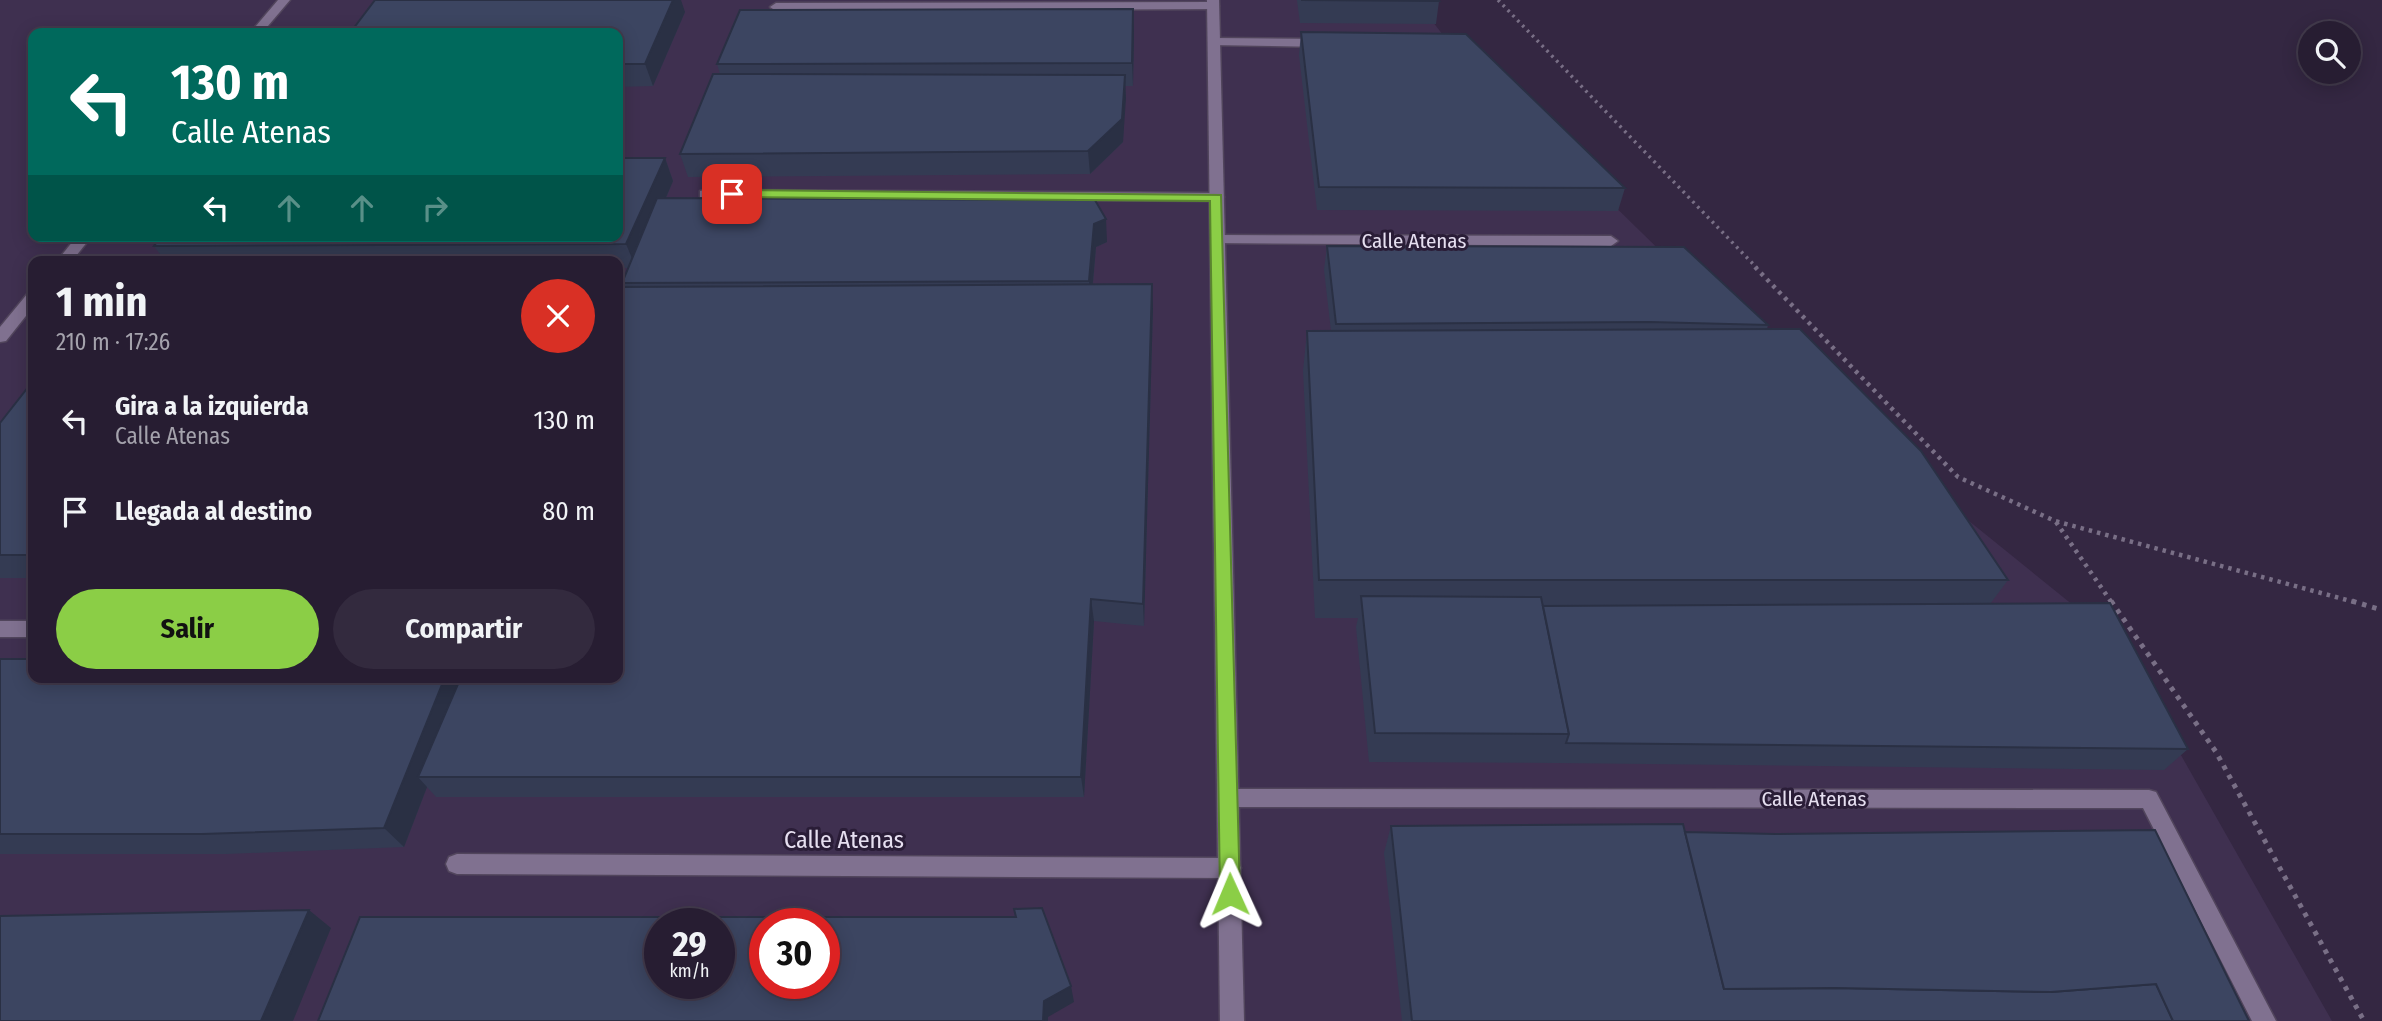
<!DOCTYPE html>
<html lang="es">
<head>
<meta charset="utf-8">
<style>
	body { margin:0; font-family:"Fira Sans Condensed",sans-serif; background:#332a3e; color:#f1f3f6; height:100vh; display:flex; flex-direction:column; font-size:26px; white-space:nowrap }
	* { box-sizing:border-box; margin:0 }
	p { font-size:23px; color:#a4a2ac }
	.icon { flex:none; width:38px; height:38px; fill:none; stroke:currentColor; stroke-width:2; stroke-linecap:round; stroke-linejoin:round }
	.map { position:relative; flex:1; overflow:hidden }
	.sheet { position:absolute; left:28px; top:256px; width:595px; height:427px; display:flex; flex-direction:column; background:#271d32; border-radius:14px; box-shadow:0 4px 18px #0003,0 0 0 2px #433b4d }
	.sheet>* { flex:none }
	.banner { position:absolute; left:28px; top:28px; width:595px; height:214px; border-radius:14px; box-shadow:0 4px 18px #0003,0 0 0 2px #433b4d; background:#00695c; color:#fff; overflow:hidden }
	.controls { position:absolute; left:2298px; top:21px; display:grid; gap:14px }
	.controls a { display:grid; place-items:center; width:63px; height:63px; border-radius:50%; background:#271d32; box-shadow:0 4px 18px #0003,0 0 0 2px #433b4d; font-size:35px }
	.speed { position:absolute; left:644px; top:908px; display:flex; gap:14px; font-size:35px; font-weight:700; text-align:center }
	.speed>* { display:grid; place-content:center; width:91px; height:91px; border-radius:50%; background:#271d32; box-shadow:0 4px 18px #0003,0 0 0 2px #433b4d; line-height:1 }
	.speed small { font-size:18px; font-weight:400 }
	.speed .limit { border:10px solid #d22; background:#fff; color:#111 }
	.pin { position:absolute; display:grid; place-items:center; width:60px; height:60px; color:#fff; margin:-30px; border-radius:14px; box-shadow:0 4px 10px #0006 }
	.me { position:absolute; width:77px; margin:-38px; rotate:359deg; stroke-linejoin:round; filter:drop-shadow(0 0 5px #0008) }
	.turn { display:flex; align-items:center; gap:24px; height:147px; padding:0 28px; font-size:32px }
	.turn .icon { width:91px; height:91px; stroke-width:2.5 }
	.turn b { display:block; font-size:49px; line-height:60px }
	.lanes { display:flex; align-items:center; height:66px; padding:0 28px; background:#0003; justify-content:center; gap:35px; direction:ltr }
	.lanes .off { opacity:.35 }
	.round { display:grid; place-items:center; flex:none; width:74px; height:74px; border-radius:37px; background:#332a3e }
	.head { display:flex; align-items:center; justify-content:space-between; height:119px; padding:0 28px }
	h1 { font-size:42px; font-weight:700; line-height:52px }
	.cta { display:flex; gap:14px; margin-top:auto; padding:14px 28px }
	.cta a { flex:1; height:80px; border-radius:42px; background:#8bce46; color:#111; font-size:28px; font-weight:700; line-height:80px; text-align:center }
	.cta a+a { background:#332a3e; color:#f1f3f6 }
	ul { padding:0; list-style:none }
	li { display:flex; align-items:center; gap:21px; height:91px; padding:0 28px }
	li div { flex:1 }
	li b { display:block; font-size:26px }
	li em { font-style:normal }
	.map>svg:first-child { display:block }
	.built { fill:#3f3050; fill-rule:evenodd }
	.lines { fill:none; stroke-linecap:round; stroke-linejoin:round }
	.service-casing { stroke:#51455c; stroke-width:3 }
	.minor-casing { stroke:#51455c; stroke-width:3 }
	.path-far2 { stroke:#796f86; stroke-width:3.5; stroke-dasharray:2.5 4.5; stroke-linecap:butt }
	.path-far1 { stroke:#796f86; stroke-width:4.5; stroke-dasharray:3.5 5; stroke-linecap:butt }
	.path { stroke:#796f86; stroke-width:5; stroke-dasharray:4.5 6; stroke-linecap:butt }
	.service { fill:#807190; fill-rule:evenodd }
	.minor { fill:#807190; fill-rule:evenodd }
	.wall { fill:#343b53 }
	.shaded-wall { fill:#2a3044 }
	.building { fill:#3c4561; stroke:#2a3044; stroke-width:2; fill-rule:evenodd }
	.route { fill:#8bce46; stroke:#5a862e; stroke-width:2 }
	.labels { text-anchor:middle; dominant-baseline:central; stroke-width:6; stroke-linejoin:round; paint-order:stroke }
	.street-label { font-size:21px; fill:#e6dff0; stroke:#2a1d37 }
	.near-street-label { font-size:24px; fill:#e6dff0; stroke:#2a1d37 }
</style>
</head>
<body>
<div class="map">
<svg width="2382" height="1021" viewBox="0 0 2382 1021">
	<rect width="100%" height="100%" fill="#342742"/>
	<path class="built" d="M 0,0 L 1416,0 L 1453,48 L 1781,369 L 2115,639 L 2332,1021 L 0,1021 ZM 33,33 L 618,33 L 618,236 L 33,236 ZM 33,261 L 618,261 L 618,677 L 33,677 ZM 660,924 L 719,924 L 719,984 L 660,984 ZM 765,924 L 824,924 L 824,984 L 765,984 Z"/>
	<g class="lines">
		<g class="service-casing">
			<g id="service">
				<polygon points="1213,2 1219,6 1217,9 776,11 770,7 776,3"/>
				<polygon points="1214,38 1323,39 1329,43 1323,47 1210,45 1210,39"/>
				<polygon points="705,190 1217,193 1224,197 1217,201 700,197 700,191"/>
				<polygon points="1218,235 1611,236 1618,241 1611,246 1213,243 1211,240 1213,237"/>
				<rect x="0" y="621" width="33" height="16"/>
				<polygon points="1229,789 2149,790 2156,792 2276,1021 2252,1021 2143,808 1229,807 1222,805 1219,798 1222,791"/>
				<polygon points="457,854 1230,858 1238,861 1241,868 1238,875 1230,878 457,874 449,871 446,864 449,857"/>
			</g>
		</g>
		<g class="minor-casing">
			<g id="minor">
				<polygon points="278,0 290,0 262,33 250,33"/>
				<polygon points="1207,0 1219,0 1244,1021 1220,1021"/>
				<polygon points="77,236 92,236 72,261 57,261"/>
				<polygon points="33,292 33,307 6,341 0,342 0,327 28,293"/>
			</g>
		</g>
		<polyline class="path-far2" points="1498,0 1757,268"/>
		<g class="path-far1">
			<polyline points="1755,267 1958,477 2055,521 2358,603"/>
			<polyline points="2056,522 2112,603"/>
		</g>
		<g class="path">
			<polyline points="2111,601 2216,752 2364,1021"/>
			<polyline points="2352,601 2382,610"/>
		</g>
		<use href="#service" class="service"/>
		<use href="#minor" class="minor"/>
	</g>
	<g class="wall">
		<polygon points="1297,0 1438,0 1439,1 1436,24 1300,23"/>
		<polygon points="685,12 653,86 618,87 618,33"/>
		<polygon points="1134,32 1133,86 1125,86 1123,142 1090,174 688,177 680,154 720,74 717,64"/>
		<polygon points="1301,32 1625,188 1618,211 1317,210 1299,55"/>
		<polygon points="665,158 673,181 666,198 1107,242 1096,247 1093,284 1153,307 1144,626 1094,621 1084,797 436,797 427,787 404,847 226,854 0,854 0,659 618,677 624,287 622,283 629,268 618,268 618,261 165,261 154,246"/>
		<polygon points="1327,246 1768,325 1767,329 2008,580 1990,604 2188,749 2164,770 1557,763 1369,762 1356,627 1358,618 1315,618 1303,371 1307,331 1331,331 1324,270"/>
		<polygon points="33,381 33,578 0,578 0,423"/>
		<polygon points="1391,826 1685,832 2249,1021 1402,1021 1384,853"/>
	</g>
	<g class="shaded-wall">
		<polygon points="673,0 681,0 685,12 653,86 645,64"/>
		<polygon points="1133,9 1134,32 1133,86 1132,63"/>
		<polygon points="1125,75 1126,98 1123,142 1090,174 1088,151"/>
		<polygon points="665,158 673,181 636,268 626,244"/>
		<polygon points="1106,219 1107,242 1096,247 1091,304 1089,281 1094,224"/>
		<polygon points="1152,284 1153,307 1144,626 1143,604"/>
		<polygon points="1091,599 1094,621 1084,797 1081,777"/>
		<polygon points="445,677 468,677 418,777 427,787 404,847 384,828"/>
		<polygon points="309,910 331,928 293,1021 261,1021"/>
		<polygon points="1071,986 1074,1002 1048,1017 1048,1021 1043,1021 1044,1001"/>
	</g>
	<g class="building">
		<polygon points="375,0 673,0 645,64 618,64 618,33 350,33"/>
		<polygon points="1301,0 1438,0 1439,1"/>
		<polygon points="1133,9 1132,63 717,64 740,10"/>
		<polygon points="1301,32 1466,34 1625,188 1319,187"/>
		<polygon points="713,74 1125,75 1122,119 1088,151 680,154"/>
		<polygon points="618,158 665,158 626,244 154,246 161,236 618,236"/>
		<polygon points="1092,195 1106,219 1094,224 1089,281 622,283 657,198 1077,200"/>
		<polygon points="1327,246 1684,247 1768,325 1650,322 1336,324"/>
		<polygon points="1152,284 1143,604 1091,599 1081,777 418,777 461,677 618,677 618,287"/>
		<polygon points="1800,329 1921,451 2008,580 1319,580 1307,331"/>
		<polygon points="33,381 33,555 0,555 0,423"/>
		<polygon points="1361,596 1541,597 1569,734 1375,733"/>
		<polygon points="2110,603 2188,749 1566,743 1569,734 1543,606"/>
		<polygon points="0,659 33,659 33,677 445,677 384,828 202,834 0,834"/>
		<polygon points="1683,824 1724,989 1835,988 2051,992 2156,984 2173,1021 1412,1021 1391,826"/>
		<polygon points="2155,830 2249,1021 2173,1021 2156,984 2051,992 1835,988 1724,989 1685,832 1775,834"/>
		<path d="M 1042,908 L 1071,986 L 1044,1001 L 1043,1021 L 318,1021 L 360,917 L 1016,917 L 1014,909 ZM 660,924 L 719,924 L 719,984 L 660,984 ZM 765,924 L 824,924 L 824,984 L 765,984 Z"/>
		<polygon points="309,910 261,1021 0,1021 0,916"/>
	</g>
	<polygon class="route" points="732,190 1221,195 1240,894 1237,900 1230,903 1223,900 1220,894 1210,201 727,197 725,194"/>
	<g class="labels">
		<g class="street-label">
			<text x="1414" y="241">Calle Atenas</text>
			<text x="1814" y="799">Calle Atenas</text>
		</g>
		<g class="near-street-label">
			<text x="844" y="840">Calle Atenas</text>
		</g>
	</g>
</svg>
<div class="controls">
<a><svg class="icon" aria-label="search" viewBox="0 0 24 24"><circle cx="10" cy="10" r="6"/><path d="M15 15l6 6"/></svg></a>
</div>
<div class="speed"><div>29<small>km/h</small></div><div class="limit">30</div></div>
<div class="pin" style="left:732px;top:194px;background:#d93025"><svg class="icon" aria-label="arrive" viewBox="0 0 24 24"><path d="M6 21V4h12l-3 4 3 4H6"/></svg></div>
<svg class="me" style="left:1230px;top:894px" viewBox="-20 -20 40 40"><path d="M0-17L14 15 0 8-14 15z" fill="#8bce46" stroke="#fff" stroke-width="4"/></svg>
<div class="banner">
<div class="turn"><svg class="icon" aria-label="left" viewBox="0 0 24 24"><path d="M17 20v-9H6M10 6l-5 5 5 5"/></svg><div><b>130 m</b>Calle Atenas</div></div>
<div class="lanes"><svg class="icon" aria-label="left" viewBox="0 0 24 24"><path d="M17 20v-9H6M10 6l-5 5 5 5"/></svg><svg class="icon off" aria-label="ahead" viewBox="0 0 24 24"><path d="M12 20V5M6 11l6-6 6 6"/></svg><svg class="icon off" aria-label="ahead" viewBox="0 0 24 24"><path d="M12 20V5M6 11l6-6 6 6"/></svg><svg class="icon off" aria-label="right" viewBox="0 0 24 24"><path d="M7 20v-9h11M14 6l5 5-5 5"/></svg></div>
</div>
<section class="sheet">
<div class="head"><div><h1>1 min</h1><p>210 m · 17:26</p></div><a class="round" style="background:#d93025;color:#fff"><svg class="icon" aria-label="close" viewBox="0 0 24 24"><path d="M6 6l12 12M18 6L6 18"/></svg></a></div>
<ul>
<li><svg class="icon" aria-label="left" viewBox="0 0 24 24"><path d="M17 20v-9H6M10 6l-5 5 5 5"/></svg><div><b>Gira a la izquierda</b><p>Calle Atenas</p></div><em>130 m</em></li>
<li><svg class="icon" aria-label="arrive" viewBox="0 0 24 24"><path d="M6 21V4h12l-3 4 3 4H6"/></svg><div><b>Llegada al destino</b></div><em>80 m</em></li>
</ul>
<div class="cta"><a>Salir</a><a>Compartir</a></div>
</section>
</div>
</body>
</html>
